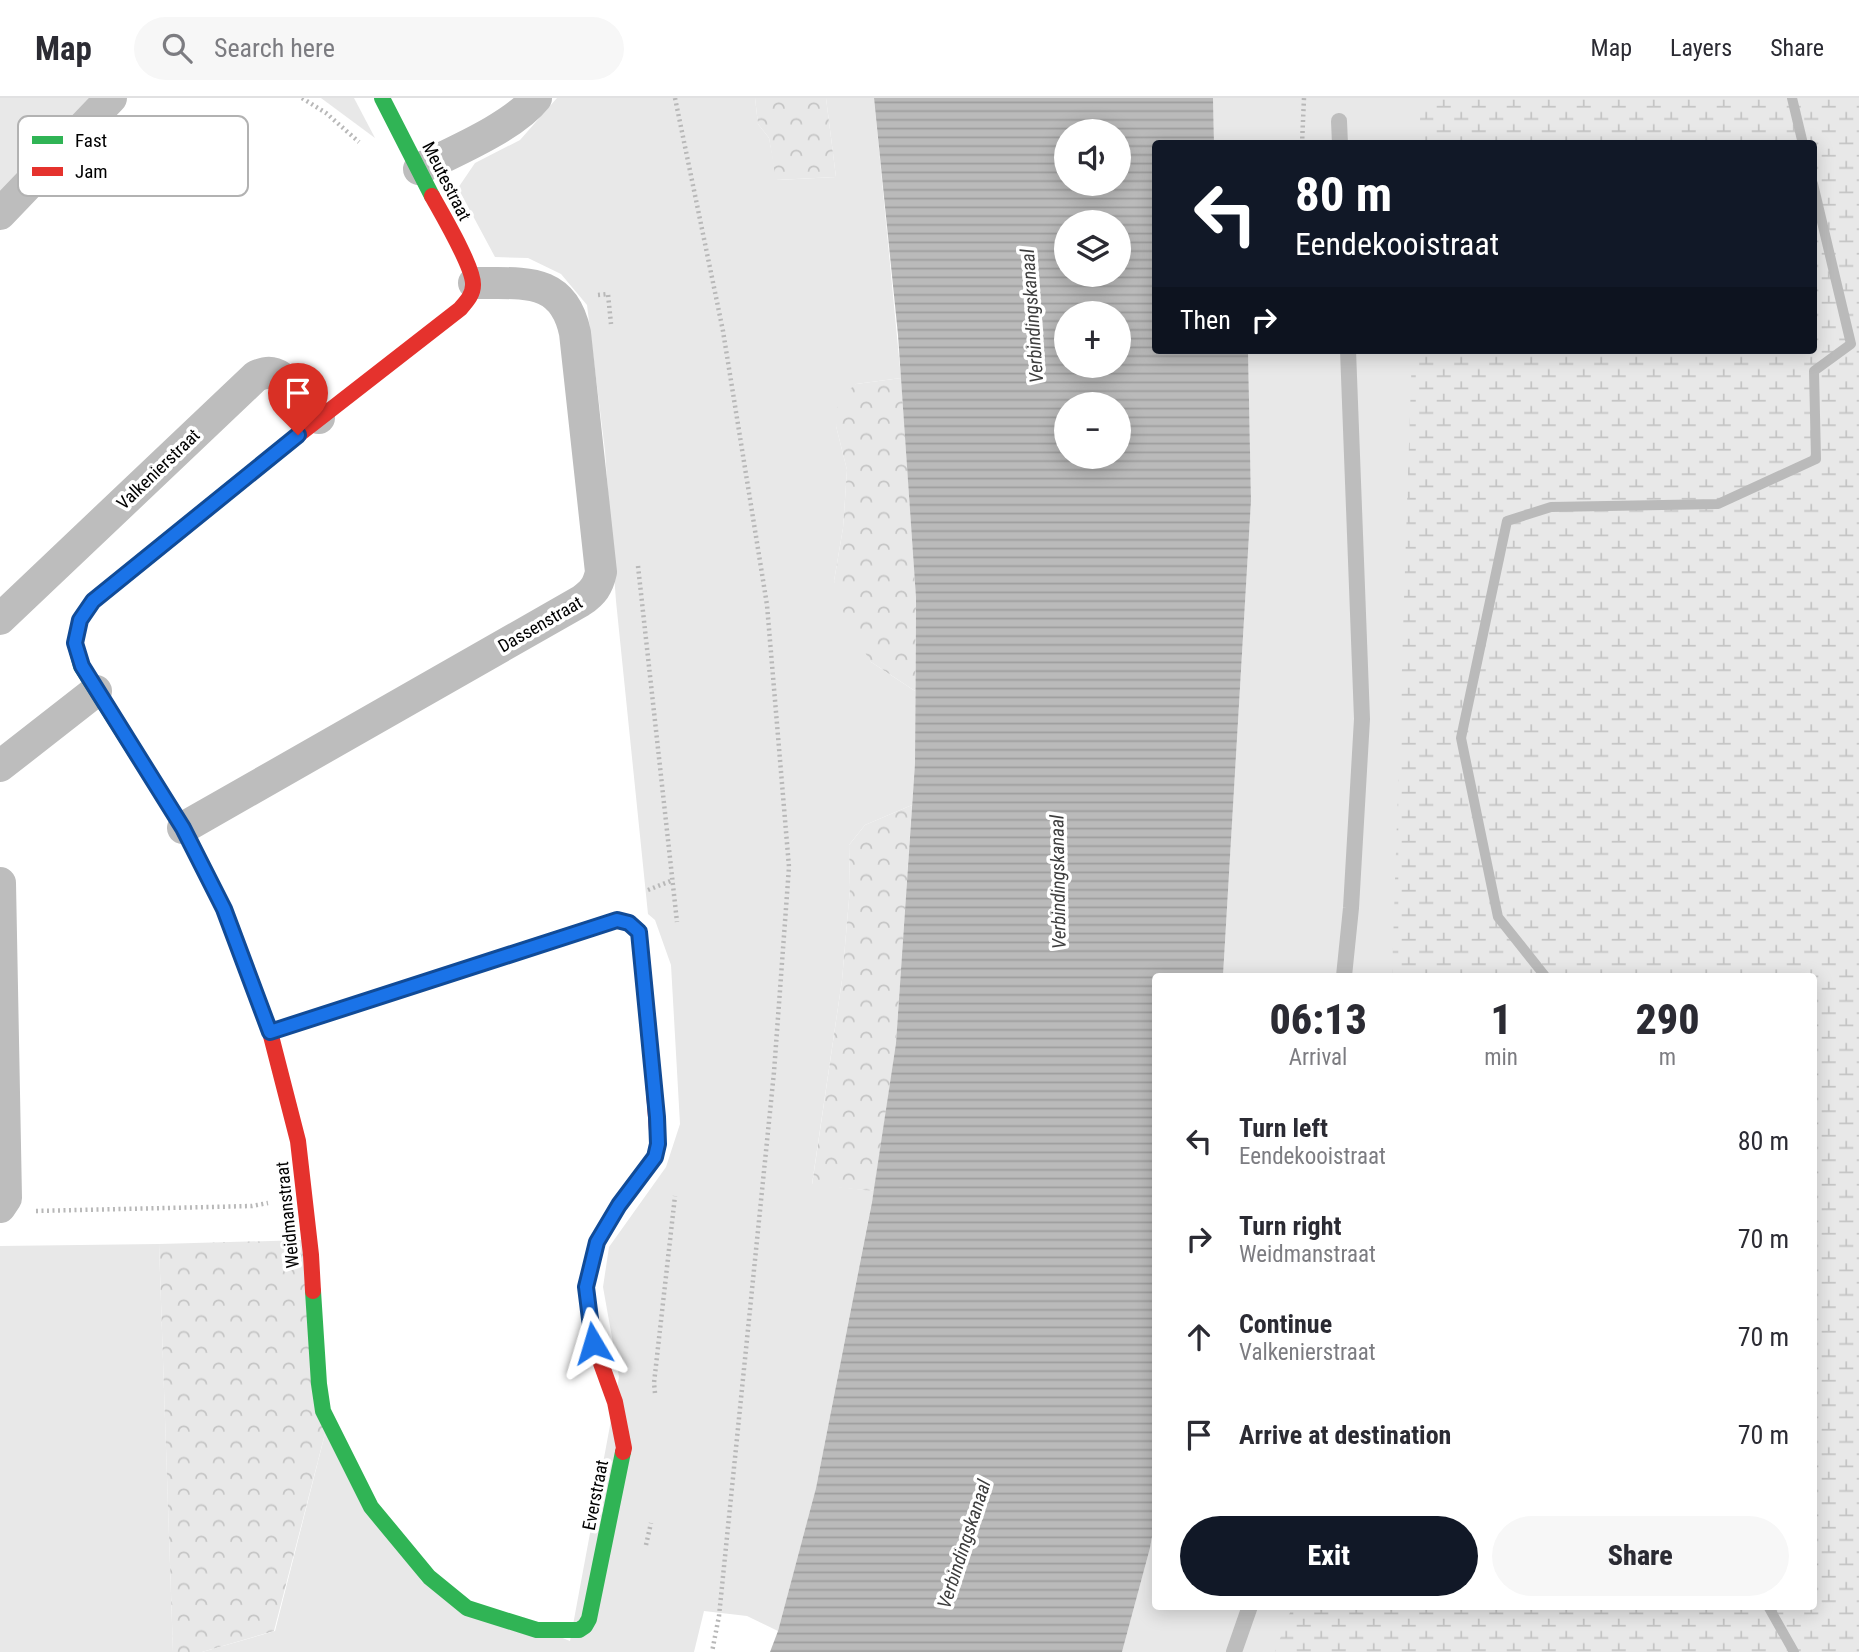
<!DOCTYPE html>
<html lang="en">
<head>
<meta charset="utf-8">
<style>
	body { margin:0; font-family:"Roboto Condensed",sans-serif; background:#f7f7f7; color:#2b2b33; height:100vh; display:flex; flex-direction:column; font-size:26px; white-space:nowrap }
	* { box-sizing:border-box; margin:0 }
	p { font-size:23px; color:#7c7c81 }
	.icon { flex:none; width:38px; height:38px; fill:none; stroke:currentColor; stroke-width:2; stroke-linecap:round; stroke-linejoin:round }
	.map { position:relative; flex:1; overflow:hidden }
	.sheet { position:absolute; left:1152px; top:875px; width:665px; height:637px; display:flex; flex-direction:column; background:#fff; border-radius:7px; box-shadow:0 4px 18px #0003 }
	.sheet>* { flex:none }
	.top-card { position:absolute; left:1152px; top:42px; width:665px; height:214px; border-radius:7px; box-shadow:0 4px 18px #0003; background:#111827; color:#fff; overflow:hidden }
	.tools { position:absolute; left:1054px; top:21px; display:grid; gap:14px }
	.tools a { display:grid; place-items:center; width:77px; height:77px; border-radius:50%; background:#fff; box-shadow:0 4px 18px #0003; font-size:35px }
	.pin { position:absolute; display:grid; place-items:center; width:60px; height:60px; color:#fff; margin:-72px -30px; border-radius:50% 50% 50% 0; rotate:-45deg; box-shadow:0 0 7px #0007 }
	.pin .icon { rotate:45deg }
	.me { position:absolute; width:77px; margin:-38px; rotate:353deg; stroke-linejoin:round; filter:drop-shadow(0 0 5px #0008) }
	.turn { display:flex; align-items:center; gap:24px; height:147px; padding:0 28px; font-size:32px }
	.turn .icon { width:91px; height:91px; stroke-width:2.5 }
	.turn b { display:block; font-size:49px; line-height:60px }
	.then { display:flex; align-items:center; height:66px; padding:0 28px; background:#0003; gap:14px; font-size:26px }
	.eta { display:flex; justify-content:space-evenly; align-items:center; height:119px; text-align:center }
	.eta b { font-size:42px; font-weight:800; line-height:49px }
	.button { display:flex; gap:14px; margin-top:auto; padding:14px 28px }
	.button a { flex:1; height:80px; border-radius:42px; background:#111827; color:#fff; font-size:28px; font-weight:800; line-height:80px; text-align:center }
	.button a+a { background:#f7f7f7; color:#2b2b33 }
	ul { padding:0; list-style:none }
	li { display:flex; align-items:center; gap:21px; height:98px; padding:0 28px }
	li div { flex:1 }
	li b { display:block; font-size:26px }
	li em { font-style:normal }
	header { display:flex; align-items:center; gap:42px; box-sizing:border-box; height:98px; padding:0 35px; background:#fff; border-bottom:2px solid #e1e1e2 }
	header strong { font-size:33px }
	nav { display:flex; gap:38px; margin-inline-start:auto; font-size:24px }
	.search { width:490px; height:63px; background:#f7f7f7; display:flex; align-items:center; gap:18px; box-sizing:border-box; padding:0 24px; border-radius:38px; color:#7c7c81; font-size:26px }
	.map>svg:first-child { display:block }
	.grass { fill:#e8e8e8 }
	.forest { fill:url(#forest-crowns) }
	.wetland { fill:url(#wetland-marsh) }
	.water { fill:url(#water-rules); fill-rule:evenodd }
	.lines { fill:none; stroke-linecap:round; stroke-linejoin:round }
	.stream { stroke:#bababa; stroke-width:10 }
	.path { stroke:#b8b8b8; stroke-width:4.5; stroke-dasharray:2 3.5; stroke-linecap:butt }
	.lane { stroke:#bdbdbd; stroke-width:16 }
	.street { stroke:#bdbdbd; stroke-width:32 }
	.fast { stroke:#30b455; stroke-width:16 }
	.jam { stroke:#e5322d; stroke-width:16 }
	.route-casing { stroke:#114b97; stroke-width:18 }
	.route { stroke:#1a73e8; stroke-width:12 }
	.labels { text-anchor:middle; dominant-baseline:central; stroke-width:7; stroke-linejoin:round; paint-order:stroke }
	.street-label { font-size:18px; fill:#000; stroke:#fff }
	.water-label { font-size:19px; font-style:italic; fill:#3e3e3e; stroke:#fff }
	.key { fill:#fff; stroke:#b2b2b2; stroke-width:2 }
	.key-label { font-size:19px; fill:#000 }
</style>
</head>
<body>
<header>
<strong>Map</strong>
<div class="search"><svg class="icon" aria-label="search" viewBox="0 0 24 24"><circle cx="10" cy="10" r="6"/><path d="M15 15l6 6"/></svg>Search here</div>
<nav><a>Map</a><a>Layers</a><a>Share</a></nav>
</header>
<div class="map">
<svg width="1859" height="1554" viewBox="0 0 1859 1554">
	<defs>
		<pattern id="forest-crowns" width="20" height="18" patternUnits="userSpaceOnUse" patternTransform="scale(1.75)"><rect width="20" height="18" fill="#e8e8e8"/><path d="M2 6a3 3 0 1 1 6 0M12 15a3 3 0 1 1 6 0" fill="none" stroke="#c5c5c5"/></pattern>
		<pattern id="wetland-marsh" width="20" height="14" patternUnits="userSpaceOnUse" patternTransform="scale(1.75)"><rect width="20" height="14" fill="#e8e8e8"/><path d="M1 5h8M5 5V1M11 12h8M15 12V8" fill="none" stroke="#c5c5c5"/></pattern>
		<pattern id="water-rules" width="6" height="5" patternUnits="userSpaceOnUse" patternTransform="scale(1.75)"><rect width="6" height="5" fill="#bababa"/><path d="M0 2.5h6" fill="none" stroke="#9e9e9e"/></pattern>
	</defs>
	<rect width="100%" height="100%" fill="#fff"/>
	<g class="grass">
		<polygon points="0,0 94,0 0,95"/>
		<polygon points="321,0 354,0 375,40"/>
		<polygon points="557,0 755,0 758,26 769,40 777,82 836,79 826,0 874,0 901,280 856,286 836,328 847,372 843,430 834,483 871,564 915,593 915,665 912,707 865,727 849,747 850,790 842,882 812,1086 874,1093 816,1390 778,1533 747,1518 704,1513 694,1554 202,1554 275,1533 327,1328 422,1484 570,1543 619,1279 603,1189 609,1149 666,1069 680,1026 671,867 655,822 648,816 616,503 605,353 587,207 561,176 528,160 495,159 458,90 475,65 520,42"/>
		<polygon points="1213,0 1859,0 1859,1554 1122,1554 1150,1450 1155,1422 1155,1508 1813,1508 1813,878 1223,878 1251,403 1248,252 1813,252 1813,46 1214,45"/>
		<polygon points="159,1146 173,1554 0,1554 0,1148"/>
	</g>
	<g class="forest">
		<polygon points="755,0 826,0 836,79 776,82 769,40 758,26"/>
		<polygon points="901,280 916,500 915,593 871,564 847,526 834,483 843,430 847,372 836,328 838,301 856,286"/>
		<polygon points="912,707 896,945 874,1093 812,1087 842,882 850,790 849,747 865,727"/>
		<polygon points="306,1142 327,1328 274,1533 202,1554 173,1554 159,1146"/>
	</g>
	<polygon class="wetland" points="1421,0 1859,0 1859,1554 1275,1554 1292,1509 1813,1508 1813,878 1392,878 1412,252 1813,252 1813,46 1419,45"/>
	<path class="water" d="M 874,0 L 1213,0 L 1214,45 L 1155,46 L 1155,252 L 1248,252 L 1251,403 L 1223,878 L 1155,878 L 1155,1422 L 1150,1450 L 1122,1554 L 770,1554 L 778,1533 L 816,1390 L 872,1104 L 896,945 L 915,665 L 916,500 L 898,237 ZM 1066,33 L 1118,33 L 1118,86 L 1066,86 ZM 1066,124 L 1118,124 L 1118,177 L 1066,177 ZM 1066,215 L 1118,215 L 1118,268 L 1066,268 ZM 1066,306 L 1118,306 L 1118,359 L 1066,359 Z"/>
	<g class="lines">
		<g class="stream">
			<polyline points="1792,0 1803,46"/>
			<polyline points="1545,878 1498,819 1461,640 1507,423 1551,409 1718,406 1816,361 1814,273 1851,246 1813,86"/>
			<polyline points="1768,1508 1794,1554"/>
		</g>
		<g class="path">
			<polyline points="302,0 326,15 359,44"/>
			<polyline points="675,0 723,233 767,507 789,769 774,974 719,1518 712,1554"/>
			<polyline points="1302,46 1304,0"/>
			<polyline points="598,197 608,196 611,226"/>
			<polyline points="638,468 677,824"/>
			<polyline points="648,792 673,782"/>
			<polyline points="36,1113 252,1108 268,1105"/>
			<polyline points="655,1295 654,1285 675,1098"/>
			<polyline points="646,1447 651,1425"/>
		</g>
		<g class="lane">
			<polyline points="1339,23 1340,46"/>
			<polyline points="1344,878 1351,810 1362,621 1348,252"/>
			<polyline points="1234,1554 1250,1508"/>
		</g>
		<g class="street">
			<path d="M 419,71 C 453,54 513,29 536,0"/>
			<polyline points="0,116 111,0"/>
			<path d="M 0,521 L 256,278 C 266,274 272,273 281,279 L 319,320"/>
			<polyline points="0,668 96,593"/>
			<path d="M 183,730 L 581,503 C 593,495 598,488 601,474 L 575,235 C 563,177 521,186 474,185"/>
			<polyline points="0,785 6,1100 0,1109"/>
		</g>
		<g class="fast">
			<polyline points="382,0 432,98"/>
			<polyline points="253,888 224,811 183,730 81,568 75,545 80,522 93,503 293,341"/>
			<polyline points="270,934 616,822 629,825 639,834 653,980"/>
			<polyline points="313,1193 319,1286 323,1313 371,1409 429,1479 467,1510 537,1532 579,1532 585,1528 589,1521 623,1354"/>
		</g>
		<g class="jam">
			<path d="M 293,341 L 460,211 C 466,204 473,197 473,187 C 474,170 442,116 432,98"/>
			<polyline points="253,888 270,934 298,1043 311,1157 313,1193"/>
			<polyline points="623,1354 624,1350 615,1304 594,1246 586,1189 597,1144 619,1107 655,1059 658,1046 653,980"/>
		</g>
	</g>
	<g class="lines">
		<g class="route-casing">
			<polyline id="route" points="298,337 93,503 80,522 75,545 82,568 183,730 224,811 270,934 617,822 629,825 639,834 657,1019 658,1046 655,1059 619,1107 597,1144 586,1189 593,1245"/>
		</g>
		<use href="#route" class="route"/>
	</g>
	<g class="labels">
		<g class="street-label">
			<text transform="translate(447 83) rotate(63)">Meutestraat</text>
			<text transform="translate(158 371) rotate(-44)">Valkenierstraat</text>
			<text transform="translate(540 526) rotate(-30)">Dassenstraat</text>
			<text transform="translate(287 1117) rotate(-96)">Weidmanstraat</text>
			<text transform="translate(595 1397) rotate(-79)">Everstraat</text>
		</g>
		<g class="water-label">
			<text transform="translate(1032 218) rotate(-94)">Verbindingskanaal</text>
			<text transform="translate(1058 784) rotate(-91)">Verbindingskanaal</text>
			<text transform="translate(964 1446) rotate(-72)">Verbindingskanaal</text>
		</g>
	</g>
	<rect x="18" y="18" width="230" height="80" rx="10" class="key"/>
	<rect x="32" y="38" width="31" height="8" fill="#30b455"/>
	<rect x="32" y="69" width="31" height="9" fill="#e5322d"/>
	<g class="key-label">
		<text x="75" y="49">Fast</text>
		<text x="75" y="80">Jam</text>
	</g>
</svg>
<div class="tools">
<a><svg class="icon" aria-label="sound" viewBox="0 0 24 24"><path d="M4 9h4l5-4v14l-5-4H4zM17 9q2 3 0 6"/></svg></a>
<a><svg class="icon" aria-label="layers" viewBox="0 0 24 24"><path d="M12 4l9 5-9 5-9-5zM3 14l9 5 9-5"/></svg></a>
<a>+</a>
<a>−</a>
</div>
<div class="pin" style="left:298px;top:337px;background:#d93025"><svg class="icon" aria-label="arrive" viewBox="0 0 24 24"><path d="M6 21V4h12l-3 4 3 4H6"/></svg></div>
<svg class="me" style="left:593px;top:1245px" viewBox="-20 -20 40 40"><path d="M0-17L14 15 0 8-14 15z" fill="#1a73e8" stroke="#fff" stroke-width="4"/></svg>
<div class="top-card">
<div class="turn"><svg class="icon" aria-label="left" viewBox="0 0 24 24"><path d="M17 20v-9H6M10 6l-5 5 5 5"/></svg><div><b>80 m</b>Eendekooistraat</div></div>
<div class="then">Then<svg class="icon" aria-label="right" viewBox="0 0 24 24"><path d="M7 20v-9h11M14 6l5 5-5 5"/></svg></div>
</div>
<section class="sheet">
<div class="eta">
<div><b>06:13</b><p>Arrival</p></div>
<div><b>1</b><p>min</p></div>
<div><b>290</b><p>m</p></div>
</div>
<ul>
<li><svg class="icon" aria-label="left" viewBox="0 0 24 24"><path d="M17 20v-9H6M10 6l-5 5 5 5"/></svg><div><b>Turn left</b><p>Eendekooistraat</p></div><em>80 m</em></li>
<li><svg class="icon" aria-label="right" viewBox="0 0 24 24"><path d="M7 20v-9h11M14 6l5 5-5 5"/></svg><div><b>Turn right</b><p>Weidmanstraat</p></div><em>70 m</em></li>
<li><svg class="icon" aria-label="ahead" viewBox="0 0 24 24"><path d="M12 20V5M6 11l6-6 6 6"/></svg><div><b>Continue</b><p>Valkenierstraat</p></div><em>70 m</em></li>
<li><svg class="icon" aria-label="arrive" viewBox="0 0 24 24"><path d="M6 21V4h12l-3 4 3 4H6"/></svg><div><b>Arrive at destination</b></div><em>70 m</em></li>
</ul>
<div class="button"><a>Exit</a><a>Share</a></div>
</section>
</div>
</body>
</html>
